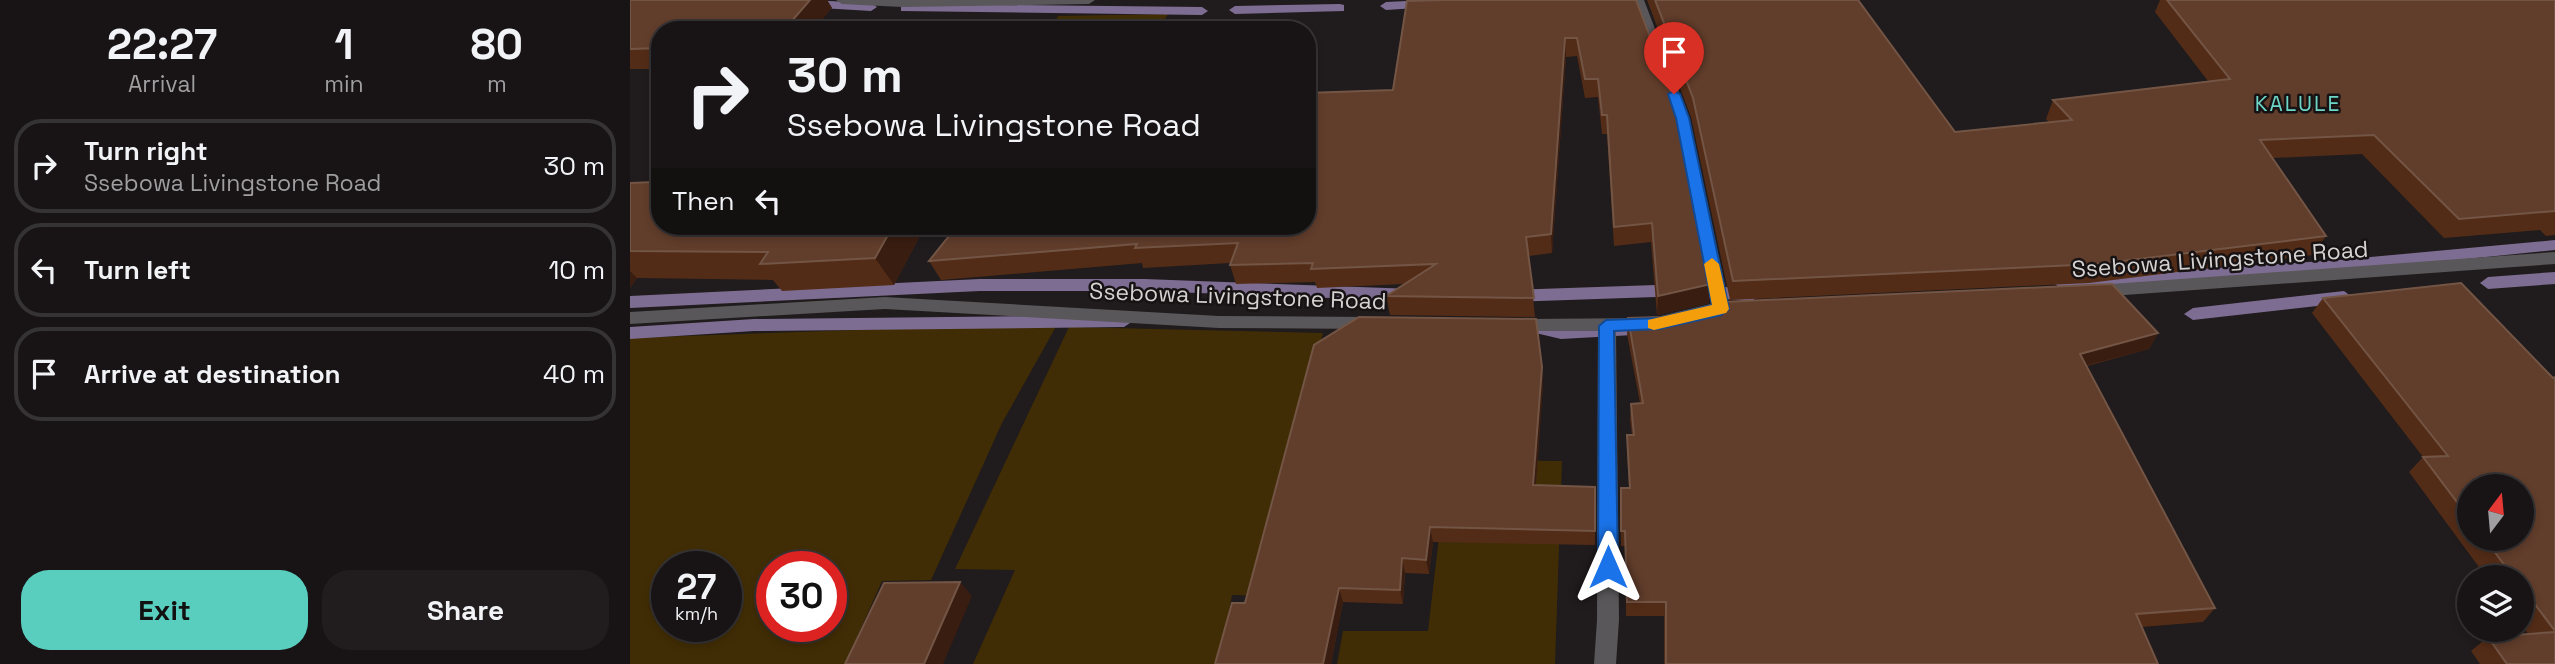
<!DOCTYPE html>
<html lang="en">
<head>
<meta charset="utf-8">
<style>
	body { margin:0; font-family:"Space Grotesk",sans-serif; background:#211d1e; color:#f1f3f6; height:100vh; display:flex; flex-direction:column; font-size:26px; white-space:nowrap }
	* { box-sizing:border-box; margin:0 }
	p { font-size:23px; color:#9f9ea0 }
	.icon { flex:none; width:38px; height:38px; fill:none; stroke:currentColor; stroke-width:2; stroke-linecap:round; stroke-linejoin:round }
	.map { position:relative; flex:1; overflow:hidden }
	.sheet { display:flex; flex-direction:column; background:#181415; width:630px }
	.sheet>* { flex:none }
	.guide { position:absolute; left:21px; top:21px; width:665px; height:214px; border-radius:28px; box-shadow:0 4px 10px #0003,0 0 0 2px #363334; background:#181415; color:#f1f3f6; overflow:hidden }
	.needle { width:46px; rotate:16deg }
	.fabs { position:absolute; left:1827px; top:474px; display:grid; gap:14px }
	.fabs a { display:grid; place-items:center; width:77px; height:77px; border-radius:50%; background:#181415; box-shadow:0 4px 10px #0003,0 0 0 2px #363334; font-size:35px }
	.speed { position:absolute; left:21px; top:551px; display:flex; gap:14px; font-size:35px; font-weight:700; text-align:center }
	.speed>* { display:grid; place-content:center; width:91px; height:91px; border-radius:50%; background:#181415; box-shadow:0 4px 10px #0003,0 0 0 2px #363334; line-height:1 }
	.speed small { font-size:18px; font-weight:400 }
	.speed .limit { border:10px solid #d22; background:#fff; color:#111 }
	.pin { position:absolute; display:grid; place-items:center; width:60px; height:60px; color:#fff; margin:-72px -30px; border-radius:50% 50% 50% 0; rotate:-45deg; box-shadow:0 0 7px #0007 }
	.pin .icon { rotate:45deg }
	.me { position:absolute; width:77px; margin:-38px; rotate:0deg; stroke-linejoin:round; filter:drop-shadow(0 0 5px #0008) }
	.turn { display:flex; align-items:center; gap:24px; height:147px; padding:0 21px; font-size:32px }
	.turn .icon { width:91px; height:91px; stroke-width:2.5 }
	.turn b { display:block; font-size:49px; line-height:60px }
	.then { display:flex; align-items:center; height:66px; padding:0 21px; background:#0003; gap:14px; font-size:26px }
	.eta { display:flex; justify-content:space-evenly; align-items:center; height:119px; text-align:center }
	.eta b { font-size:42px; font-weight:700; line-height:49px }
	.action { display:flex; gap:14px; margin-top:auto; padding:14px 21px }
	.action a { flex:1; height:80px; border-radius:28px; background:#59cebf; color:#111; font-size:28px; font-weight:700; line-height:80px; text-align:center }
	.action a+a { background:#211d1e; color:#f1f3f6 }
	ul { padding:0; list-style:none }
	li { display:flex; align-items:center; gap:21px; height:94px; margin:0 14px 10px; padding:0 7px; border:4px solid #363334; border-radius:28px }
	li div { flex:1 }
	li b { display:block; font-size:26px }
	li em { font-style:normal }
	main { display:flex; flex:1; min-height:0 }
	.map>svg:first-child { display:block }
	.green { fill:#412d05; fill-rule:evenodd }
	.lines { fill:none; stroke-linecap:round; stroke-linejoin:round }
	.stream { fill:#7e6d92; fill-rule:evenodd }
	.minor { fill:#595759; fill-rule:evenodd }
	.wall { fill:#532c17; fill-rule:evenodd }
	.shaded-wall { fill:#391d11 }
	.building { fill:#613d2b; stroke:#735545; stroke-width:2 }
	.route { fill:#1a73e8; stroke:#114b97; stroke-width:2 }
	.slow { fill:#f59e0b }
	.labels { text-anchor:middle; dominant-baseline:central; stroke-width:5; stroke-linejoin:round; paint-order:stroke }
	.far-quarter-label { font-size:21px; letter-spacing:2px; fill:#6dd6c7; stroke:#171213 }
	.street-label { font-size:23px; fill:#d5d2d2; stroke:#171213 }
</style>
</head>
<body>
<main>
<section class="sheet">
<div class="eta">
<div><b>22:27</b><p>Arrival</p></div>
<div><b>1</b><p>min</p></div>
<div><b>80</b><p>m</p></div>
</div>
<ul>
<li><svg class="icon" aria-label="right" viewBox="0 0 24 24"><path d="M7 20v-9h11M14 6l5 5-5 5"/></svg><div><b>Turn right</b><p>Ssebowa Livingstone Road</p></div><em>30 m</em></li>
<li><svg class="icon" aria-label="left" viewBox="0 0 24 24"><path d="M17 20v-9H6M10 6l-5 5 5 5"/></svg><div><b>Turn left</b></div><em>10 m</em></li>
<li><svg class="icon" aria-label="arrive" viewBox="0 0 24 24"><path d="M6 21V4h12l-3 4 3 4H6"/></svg><div><b>Arrive at destination</b></div><em>40 m</em></li>
</ul>
<div class="action"><a>Exit</a><a>Share</a></div>
</section>
<div class="map">
<svg width="1925" height="664" viewBox="0 0 1925 664">
	<rect width="100%" height="100%" fill="#201b1c"/>
	<g class="green">
		<polygon points="538,14 528,30 421,30 428,16"/>
		<path d="M 428,323 L 372,423 L 301,580 L 252,581 L 215,664 L 0,664 L 0,338 ZM 96,567 L 96,626 L 37,626 L 37,567 ZM 142,567 L 201,567 L 201,626 L 142,626 Z"/>
		<polygon points="439,327 693,333 627,577 641,596 602,595 589,664 343,664 385,570 325,569"/>
		<polygon points="818,460 932,461 925,664 707,664 713,631 798,631"/>
	</g>
	<g class="lines">
		<g class="stream">
			<polygon points="178,0 241,3 247,7 241,11 174,7 172,4"/>
			<polygon points="798,0 802,1 802,7 756,10 750,6 756,2"/>
			<polygon points="275,4 572,7 578,11 572,15 271,11 271,5"/>
			<polygon points="710,4 714,5 714,11 605,14 599,10 605,6"/>
			<polygon points="1925,240 1925,250 1708,272 1433,290 1425,284 1433,278 1708,260"/>
			<polygon points="1925,272 1925,284 1858,289 1850,283 1858,277"/>
			<polygon points="350,279 514,279 783,289 791,295 783,301 514,291 350,291 0,308 0,296"/>
			<polygon points="1055,284 1122,289 1130,295 1122,301 1055,296 881,302 873,296 881,290"/>
			<polygon points="1714,291 1722,297 1714,303 1563,320 1554,314 1563,308"/>
			<polygon points="494,315 503,321 494,327 124,331 0,339 0,327 124,319"/>
			<polygon points="903,321 931,327 1021,322 1030,328 1021,334 931,339 897,331 894,327"/>
		</g>
		<g class="minor">
			<polygon points="206,0 465,0 459,4 272,7 212,4"/>
			<polygon points="1002,0 1014,0 1059,118 1100,309 1091,315 1082,309 1045,118"/>
			<polygon points="1925,252 1925,264 1467,297 1459,291 1467,285"/>
			<polygon points="255,297 589,316 741,317 750,323 741,329 589,328 255,309 0,324 0,312"/>
			<polygon points="1021,318 1030,324 1027,328 986,331 989,620 986,664 964,664 967,620 968,331 885,331 876,325 885,319"/>
		</g>
	</g>
	<g class="wall">
		<polygon points="0,0 197,0 202,8 30,30 30,69 0,69"/>
		<polygon points="1006,0 1079,303 1027,315 1021,242 984,246 977,134 972,134 968,97 955,98 947,56 936,57 922,253 899,256 905,317 760,315 756,296 774,284 687,288 685,282 606,284 600,265 600,263 513,268 512,263 311,280 299,261"/>
		<polygon points="1017,0 1228,0 1325,132 1419,122 1416,119 1423,100 1578,81 1525,12 1530,0 1925,0 1925,235 1916,236 1910,230 1814,238 1732,154 1642,158 1696,236 1683,255 1459,283 1100,300 1061,117"/>
		<polygon points="0,183 295,226 264,285 152,291 143,280 7,278 0,288"/>
		<path d="M 1693,298 L 1923,378 L 1925,664 L 1850,664 L 1841,651 L 1858,637 L 1898,634 L 1892,625 L 1892,578 L 1857,578 L 1779,472 L 1793,457 L 1682,313 ZM 1839,486 L 1892,539 L 1839,539 Z"/>
		<polygon points="998,318 1528,333 1519,349 1457,366 1585,608 1573,622 1512,627 1528,664 1034,664 1034,616 996,616 995,546 991,546 991,488 999,488 997,450 997,435 1002,435 1000,419 1001,404 1010,403 997,334"/>
		<polygon points="912,367 913,383 906,485 965,487 965,545 803,542 799,574 775,573 773,604 713,602 701,664 585,664 615,603"/>
	</g>
	<g class="shaded-wall">
		<polygon points="180,0 197,0 202,8 184,30 154,30"/>
		<polygon points="935,38 936,57 922,253 921,234"/>
		<polygon points="263,226 295,226 264,285 245,258"/>
		<polygon points="0,271 7,278 0,288"/>
		<polygon points="1081,284 1079,303 1027,315 1028,296"/>
		<polygon points="1528,333 1519,349 1442,369 1450,354"/>
		<polygon points="912,367 913,383 905,500 903,485"/>
		<polygon points="800,527 803,542 799,574 796,560"/>
		<polygon points="772,558 775,573 773,604 770,590"/>
		<polygon points="330,582 342,596 313,664 294,664"/>
		<polygon points="709,588 713,602 701,664 693,664"/>
	</g>
	<g class="building">
		<polygon points="0,0 180,0 154,30 30,30 30,48 0,49"/>
		<polygon points="814,0 1006,0 1044,100 1081,284 1028,296 1022,223 984,227 977,115 972,115 968,79 955,79 947,38 935,38 921,234 896,237 904,298 756,296 806,264 681,269 683,263 600,265 608,243 505,248 507,244 299,261 327,226 677,226 677,93 763,90 777,1"/>
		<polygon points="1025,0 1228,0 1325,132 1442,120 1423,100 1600,79 1537,0 1925,0 1925,211 1829,219 1744,135 1630,140 1696,236 1468,264 1103,281 1063,98"/>
		<polygon points="25,182 30,183 30,226 263,226 245,258 130,264 138,252 0,251 0,183"/>
		<polygon points="1831,283 1923,378 1925,377 1925,631 1892,587 1892,578 1884,578 1855,539 1892,539 1892,486 1839,486 1839,518 1793,457 1818,456 1693,298"/>
		<polygon points="1482,284 1528,333 1450,354 1585,608 1506,614 1528,664 1036,664 1036,602 997,602 995,531 991,531 991,488 1000,488 997,435 1004,435 1001,404 1013,403 998,318 1031,317 1093,302"/>
		<polygon points="729,317 906,319 912,367 903,485 965,487 965,531 800,527 796,560 772,558 770,590 709,588 693,664 585,664 602,603 615,603 684,345"/>
		<polygon points="330,582 294,664 215,664 254,583"/>
		<polygon points="1925,632 1925,664 1877,664 1858,637"/>
	</g>
	<polygon class="route" points="1044,91 1050,94 1059,118 1099,309 1091,315 1029,329 984,331 988,567 985,573 978,575 971,573 968,567 969,326 976,320 1029,318 1082,305 1046,118 1038,94"/>
	<polygon class="slow" points="1082,258 1089,264 1099,309 1096,313 1024,330 1018,328 1018,320 1082,305 1074,264"/>
	<g class="labels">
		<g class="far-quarter-label">
			<text x="1668" y="103">KALULE</text>
		</g>
		<g class="street-label">
			<text transform="translate(1590 259) rotate(-4)">Ssebowa Livingstone Road</text>
			<text transform="translate(608 296) rotate(2)">Ssebowa Livingstone Road</text>
		</g>
	</g>
</svg>
<div class="fabs">
<a><svg class="needle" viewBox="-14 -14 28 28"><path d="M0-13l5 13h-10z" fill="#e53935"/><path d="M0 13l5-13h-10z" fill="#9f9ea0"/></svg></a>
<a><svg class="icon" aria-label="layers" viewBox="0 0 24 24"><path d="M12 4l9 5-9 5-9-5zM3 14l9 5 9-5"/></svg></a>
</div>
<div class="speed"><div>27<small>km/h</small></div><div class="limit">30</div></div>
<div class="pin" style="left:1044px;top:94px;background:#d93025"><svg class="icon" aria-label="arrive" viewBox="0 0 24 24"><path d="M6 21V4h12l-3 4 3 4H6"/></svg></div>
<svg class="me" style="left:978px;top:567px" viewBox="-20 -20 40 40"><path d="M0-17L14 15 0 8-14 15z" fill="#1a73e8" stroke="#fff" stroke-width="4"/></svg>
<div class="guide">
<div class="turn"><svg class="icon" aria-label="right" viewBox="0 0 24 24"><path d="M7 20v-9h11M14 6l5 5-5 5"/></svg><div><b>30 m</b>Ssebowa Livingstone Road</div></div>
<div class="then">Then<svg class="icon" aria-label="left" viewBox="0 0 24 24"><path d="M17 20v-9H6M10 6l-5 5 5 5"/></svg></div>
</div>
</div>
</main>
</body>
</html>
